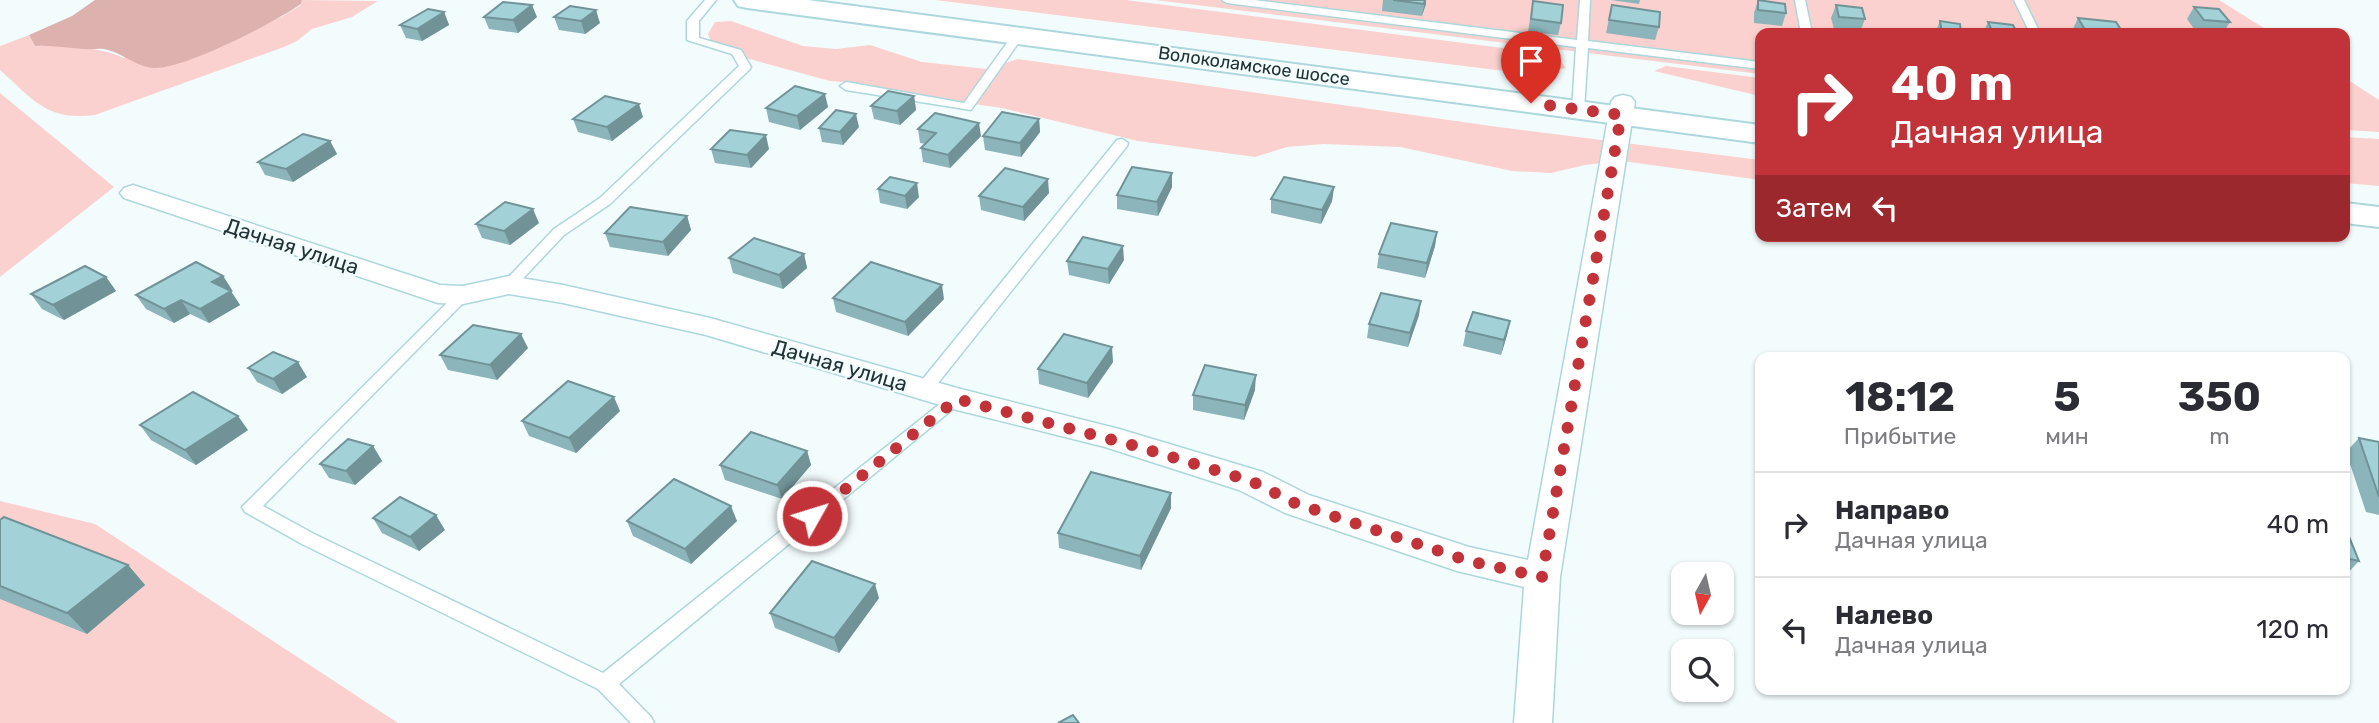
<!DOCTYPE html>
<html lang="ru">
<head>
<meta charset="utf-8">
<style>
	body { margin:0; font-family:Rubik,sans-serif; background:#f2f2f3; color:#2b2b33; height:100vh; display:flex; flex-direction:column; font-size:26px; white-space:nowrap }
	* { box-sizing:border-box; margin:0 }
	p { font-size:23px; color:#7c7c81 }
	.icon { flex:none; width:38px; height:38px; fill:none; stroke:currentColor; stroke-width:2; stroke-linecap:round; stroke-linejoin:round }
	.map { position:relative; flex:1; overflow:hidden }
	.side { position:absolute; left:1755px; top:352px; width:595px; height:343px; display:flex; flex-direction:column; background:#fff; border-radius:14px; box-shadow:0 2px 5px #0004 }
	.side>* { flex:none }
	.top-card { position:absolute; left:1755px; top:28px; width:595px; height:214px; border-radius:14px; box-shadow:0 2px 5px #0004; background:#c23339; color:#fff; overflow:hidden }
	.needle { width:46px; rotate:188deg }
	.tools { position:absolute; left:1671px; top:562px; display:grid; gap:14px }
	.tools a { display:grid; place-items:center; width:63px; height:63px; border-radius:14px; background:#fff; box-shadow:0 2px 5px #0004; font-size:35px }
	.pin { position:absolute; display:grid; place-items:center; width:60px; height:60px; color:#fff; margin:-72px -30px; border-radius:50% 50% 50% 0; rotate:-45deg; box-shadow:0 0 7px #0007 }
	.pin .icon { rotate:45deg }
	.me { position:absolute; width:77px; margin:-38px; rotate:51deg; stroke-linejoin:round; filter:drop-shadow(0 0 5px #0008) }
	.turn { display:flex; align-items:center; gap:24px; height:147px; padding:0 21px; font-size:32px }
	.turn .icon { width:91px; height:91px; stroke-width:2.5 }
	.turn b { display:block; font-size:49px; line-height:60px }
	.then { display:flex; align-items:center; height:66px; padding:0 21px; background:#0003; gap:14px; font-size:26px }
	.eta { display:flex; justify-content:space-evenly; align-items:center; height:119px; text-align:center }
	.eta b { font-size:42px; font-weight:700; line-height:49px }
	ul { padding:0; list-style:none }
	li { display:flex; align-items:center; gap:21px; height:105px; padding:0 21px; border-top:2px solid #e1e1e2 }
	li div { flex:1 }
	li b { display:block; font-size:26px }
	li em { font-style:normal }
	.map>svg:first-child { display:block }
	.green { fill:#fad1ce }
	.water { fill:#dcb1ae }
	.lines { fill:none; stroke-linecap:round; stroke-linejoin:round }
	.lane-casing { stroke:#acd7dc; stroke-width:3 }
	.street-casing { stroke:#acd7dc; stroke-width:3 }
	.primary-casing { stroke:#acd7dc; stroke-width:4 }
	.lane { fill:#fff; fill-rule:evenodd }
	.street { fill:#fff; fill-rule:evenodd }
	.primary { fill:#fff; fill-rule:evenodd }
	.wall { fill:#8bb5ba }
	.shaded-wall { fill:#719397 }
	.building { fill:#a2d2d8; stroke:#719397; stroke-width:2 }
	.route { stroke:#c23339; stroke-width:12; stroke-dasharray:0 21.6 }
	.labels { text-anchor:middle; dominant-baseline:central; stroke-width:5; stroke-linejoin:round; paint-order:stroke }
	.far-street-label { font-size:18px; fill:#213335; stroke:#f3fcfd }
	.street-label { font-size:21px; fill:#213335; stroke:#f3fcfd }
</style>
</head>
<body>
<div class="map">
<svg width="2379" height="723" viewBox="0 0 2379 723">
	<rect width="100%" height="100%" fill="#f3fcfd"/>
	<g class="green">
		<path d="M 302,0 L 378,1 L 352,17 L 312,29 L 297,41 L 284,47 L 95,115 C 46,121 34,100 0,70 L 0,46 L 29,35 L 35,46 C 62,44 101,47 124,58 L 262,25 L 283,16 L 301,5 Z"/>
		<polygon points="935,0 1126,0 1542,53 1559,59 1566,68 1536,75"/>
		<polygon points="1155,0 2219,0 2272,33 1760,33 1760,74"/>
		<polygon points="731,21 803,46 836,49 870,45 922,62 987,69 1018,59 1491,126 1760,160 1760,180 1622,161 1585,165 1551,173 1512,171 1400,147 1323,144 1287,147 1255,157 1138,141 1002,108 896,93 866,84 830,81 713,49 708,34 715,22"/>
		<polygon points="1666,66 1760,78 1760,96 1654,71"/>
		<polygon points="2345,78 2379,100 2379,132 2345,130"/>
		<polygon points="0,93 114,187 0,277"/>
		<polygon points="2345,137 2379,139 2379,186 2345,183"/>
		<polygon points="0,501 95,524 398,723 0,723"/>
	</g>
	<path class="water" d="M 95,0 L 302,0 L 301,4 C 275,22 185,69 154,68 C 136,67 121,52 104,49 C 97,48 90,50 83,49 C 66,48 52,45 35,46 L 29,35 L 72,16 Z"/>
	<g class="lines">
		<g class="lane-casing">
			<g id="lane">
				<polygon points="705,0 716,0 699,21 699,38 741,50 751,67 749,70 610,204 564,235 514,288 504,288 502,285 504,282 554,229 600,198 739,66 732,54 687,40 687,21"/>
				<polygon points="1222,0 1254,0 1577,40 1580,0 1590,0 1588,41 1760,62 1760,69 1588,48 1584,110 1578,114 1572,110 1576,47 1227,3"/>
				<polygon points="1795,0 1805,0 1812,33 1801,33"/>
				<polygon points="2014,0 2024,0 2040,33 2030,33"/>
				<polygon points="1018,32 1024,35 971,110 846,90 840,86 846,82 964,103 1014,33"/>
				<polygon points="1122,139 1128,143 1127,146 930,393 918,393 916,389 918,385 1117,140"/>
				<polygon points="463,290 468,292 470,295 468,298 263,506 314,534 603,673 951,395 957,393 965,399 619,684 651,717 654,723 631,723 598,689 302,544 245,512 242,507 458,292"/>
			</g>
		</g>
		<g class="street-casing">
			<polygon id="street" points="1623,95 1631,97 1635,102 1560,577 1552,723 1514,723 1524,587 1457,571 1285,513 1239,490 1105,447 957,410 706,335 563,303 509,294 463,304 438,303 124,198 120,193 124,188 133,185 142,188 440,285 463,286 509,276 563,285 710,318 957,388 1119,429 1263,472 1309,495 1469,547 1528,560 1611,102 1615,97"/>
		</g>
		<g class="primary-casing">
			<g id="primary">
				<polygon points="734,0 808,0 1760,125 1760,143 747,8 738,6"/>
				<polygon points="2345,203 2379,207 2379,227 2345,223"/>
			</g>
		</g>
		<use href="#lane" class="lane"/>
		<use href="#street" class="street"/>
		<use href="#primary" class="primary"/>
	</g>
	<g class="wall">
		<polygon points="1383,0 1426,0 1422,16 1382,11"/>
		<polygon points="1611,0 1640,0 1639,4"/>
		<polygon points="1758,0 1786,13 1782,26 1754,23 1754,13"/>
		<polygon points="1533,1 1561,23 1558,35 1528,32"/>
		<polygon points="1612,5 1659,27 1655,40 1606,33"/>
		<polygon points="1836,5 1865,19 1860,32 1834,29 1831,18"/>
		<polygon points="2194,7 2230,22 2223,33 2197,33 2187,19"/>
		<polygon points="444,12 449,25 422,41 406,38 400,25"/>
		<polygon points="484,17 537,17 518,33 489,29"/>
		<polygon points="554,17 600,23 585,34 559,30"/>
		<polygon points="2078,18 2123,33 2073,33 2072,31"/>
		<polygon points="1940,21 1961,33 1935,33"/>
		<polygon points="1988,22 2017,33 1983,33"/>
		<polygon points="914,96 916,110 900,125 874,119 871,106"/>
		<polygon points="828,107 800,130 769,122 766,108"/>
		<polygon points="643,117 612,141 578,132 573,119"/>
		<polygon points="1039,119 1040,132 1021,157 985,150 983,136"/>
		<polygon points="859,127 843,145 822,142 819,128"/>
		<polygon points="918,129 981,136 950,168 923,162 921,148 926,144 920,143"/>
		<polygon points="330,141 337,154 293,182 265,175 258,162"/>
		<polygon points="711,149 769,149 751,168 715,163"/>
		<polygon points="1172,173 1172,187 1158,216 1117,209 1117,195"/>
		<polygon points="1334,187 1332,201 1321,224 1271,213 1271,199"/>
		<polygon points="878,189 919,197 907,209 880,203"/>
		<polygon points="1049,193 1024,221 981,210 979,196"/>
		<polygon points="687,216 691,230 668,256 610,247 605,233"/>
		<polygon points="539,223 510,245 482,238 476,224"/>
		<polygon points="1437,232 1435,246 1425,278 1377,268 1379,254"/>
		<polygon points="804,254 807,268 783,289 733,273 729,258"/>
		<polygon points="1124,260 1109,284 1069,275 1067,261"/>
		<polygon points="223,276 232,290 230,291 240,305 209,323 190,314 174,323 146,309 136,295"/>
		<polygon points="106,277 116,291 64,320 42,309 31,294"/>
		<polygon points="833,298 944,299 908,336 836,312"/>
		<polygon points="1419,315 1408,347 1367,338 1369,324"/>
		<polygon points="1510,321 1507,335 1501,355 1463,346 1466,331"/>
		<polygon points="528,348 497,380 448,370 440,355"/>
		<polygon points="1113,362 1088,398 1039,384 1038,369"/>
		<polygon points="248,368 307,377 282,394 257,382"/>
		<polygon points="1255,390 1244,420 1193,410 1193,395"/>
		<polygon points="620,411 576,453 529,436 522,421"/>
		<polygon points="140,425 248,430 196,465 151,440"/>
		<polygon points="2359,438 2379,442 2379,515 2366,512 2346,452"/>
		<polygon points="373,446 382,461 355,485 329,478 320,464"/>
		<polygon points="807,451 811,465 782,499 725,480 720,465"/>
		<polygon points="1171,508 1141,570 1059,548 1058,533"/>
		<polygon points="373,518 445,530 419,551 382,533"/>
		<polygon points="0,520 128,565 145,585 87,634 0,599"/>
		<polygon points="627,521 737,521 691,564 633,536"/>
		<polygon points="2345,527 2359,561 2345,576"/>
		<polygon points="879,598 839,653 775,628 770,613"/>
	</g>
	<g class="shaded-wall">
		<polygon points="1425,0 1426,0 1426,4 1422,16"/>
		<polygon points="532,5 537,17 518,33 513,20"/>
		<polygon points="596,10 600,23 585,34 581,21"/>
		<polygon points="444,12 449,25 422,41 417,29"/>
		<polygon points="825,94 828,107 800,130 797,116"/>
		<polygon points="914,96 916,110 900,125 897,111"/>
		<polygon points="639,104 643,117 612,141 607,127"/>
		<polygon points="856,114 859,127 843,145 840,132"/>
		<polygon points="1039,119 1040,132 1021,157 1020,143"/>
		<polygon points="979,123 981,136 950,168 948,155"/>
		<polygon points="766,135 769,149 751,168 747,155"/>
		<polygon points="330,141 337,154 293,182 286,169"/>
		<polygon points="1172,173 1172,187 1158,216 1157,202"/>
		<polygon points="1048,179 1049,193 1024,221 1023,207"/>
		<polygon points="917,183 919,197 907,209 905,196"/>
		<polygon points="1334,187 1332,201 1321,224 1322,210"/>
		<polygon points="533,209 539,223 510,245 504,231"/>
		<polygon points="687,216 691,230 668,256 663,242"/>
		<polygon points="1437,232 1435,246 1425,278 1427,263"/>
		<polygon points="1123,246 1124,260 1109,284 1108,269"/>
		<polygon points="804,254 807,268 783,289 779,275"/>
		<polygon points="223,276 232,290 221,296 212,282"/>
		<polygon points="106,277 116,291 64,320 53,305"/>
		<polygon points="942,285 944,299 908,336 905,322"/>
		<polygon points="231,291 240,305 209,323 200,309"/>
		<polygon points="181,300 190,314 174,323 164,309"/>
		<polygon points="1421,301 1419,315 1408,347 1410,333"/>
		<polygon points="1510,321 1507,335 1501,355 1504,340"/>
		<polygon points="521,334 528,348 497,380 490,365"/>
		<polygon points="1112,347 1113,362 1088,398 1087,383"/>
		<polygon points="298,362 307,377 282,394 273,379"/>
		<polygon points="1256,375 1255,390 1244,420 1245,405"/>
		<polygon points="614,397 620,411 576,453 569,438"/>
		<polygon points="238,416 248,430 196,465 185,450"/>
		<polygon points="373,446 382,461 355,485 346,471"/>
		<polygon points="807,451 811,465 782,499 777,485"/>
		<polygon points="1171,493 1171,508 1141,570 1140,556"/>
		<polygon points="731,506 737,521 691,564 685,549"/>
		<polygon points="436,515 445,530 419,551 410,537"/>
		<polygon points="128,565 145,585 87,634 67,613"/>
		<polygon points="875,584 879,598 839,653 834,638"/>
	</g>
	<g class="building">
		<polygon points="1393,0 1425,0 1424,4"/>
		<polygon points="1758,0 1785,4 1786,13 1758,10"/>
		<polygon points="1533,1 1563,5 1561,23 1531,19"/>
		<polygon points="503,2 532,5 513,20 484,17"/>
		<polygon points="1612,5 1660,12 1659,27 1609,20"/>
		<polygon points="1836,5 1862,8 1865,19 1839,17"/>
		<polygon points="570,6 596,10 581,21 554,17"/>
		<polygon points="2194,7 2219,9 2230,22 2204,20"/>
		<polygon points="428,9 444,12 417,29 400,25"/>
		<polygon points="2078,18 2116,22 2123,33 2087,33"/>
		<polygon points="1940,21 1960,24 1961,33 1942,33"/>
		<polygon points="1988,22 2013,25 2017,33 1993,33"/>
		<polygon points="795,86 825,94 797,116 766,108"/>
		<polygon points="888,91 914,96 897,111 871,106"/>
		<polygon points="605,96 639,104 607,127 573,119"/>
		<polygon points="836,110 856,114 840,132 819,128"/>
		<polygon points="1002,112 1039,119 1020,143 983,136"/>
		<polygon points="935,113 979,123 948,155 921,148 936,133 918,129"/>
		<polygon points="730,130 766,135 747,155 711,149"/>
		<polygon points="303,134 330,141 286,169 258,162"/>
		<polygon points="1132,167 1172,173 1157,202 1117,195"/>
		<polygon points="1005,168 1048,179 1023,207 979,196"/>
		<polygon points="890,177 917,183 905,196 878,189"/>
		<polygon points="1284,177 1334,187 1322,210 1271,199"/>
		<polygon points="505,202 533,209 504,231 476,224"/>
		<polygon points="630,207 687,216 663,242 605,233"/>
		<polygon points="1391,223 1437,232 1427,263 1379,254"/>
		<polygon points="1083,237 1123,246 1108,269 1067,261"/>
		<polygon points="754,238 804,254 779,275 729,258"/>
		<polygon points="196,262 223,276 212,282 231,291 200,309 181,300 164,309 136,295"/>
		<polygon points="871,262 942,285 905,322 833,298"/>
		<polygon points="85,266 106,277 53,305 31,294"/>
		<polygon points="1381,293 1421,301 1410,333 1369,324"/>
		<polygon points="1473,312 1510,321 1504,340 1466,331"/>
		<polygon points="473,325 521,334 490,365 440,355"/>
		<polygon points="1064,334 1112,347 1087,383 1038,369"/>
		<polygon points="273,352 298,362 273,379 248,368"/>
		<polygon points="1205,365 1256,375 1245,405 1193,395"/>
		<polygon points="568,381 614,397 569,438 522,421"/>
		<polygon points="193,392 238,416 185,450 140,425"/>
		<polygon points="751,432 807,451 777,485 720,465"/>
		<polygon points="2359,438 2379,442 2379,497"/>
		<polygon points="348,439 373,446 346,471 320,464"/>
		<polygon points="1091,472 1171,493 1140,556 1058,533"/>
		<polygon points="674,479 731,506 685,549 627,521"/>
		<polygon points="400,497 436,515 410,537 373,518"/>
		<polygon points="4,517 128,565 67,613 0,586 0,520"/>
		<polygon points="2345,527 2359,561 2345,558"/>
		<polygon points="812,561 875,584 834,638 770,613"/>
		<polygon points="1073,715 1079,723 1058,723"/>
	</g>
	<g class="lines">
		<polyline class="route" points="812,516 957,399 1132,445 1251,481 1297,504 1469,561 1542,577 1621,115 1531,103"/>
	</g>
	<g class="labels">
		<g class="far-street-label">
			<text transform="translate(1254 66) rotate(8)">Волоколамское шоссе</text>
		</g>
		<g class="street-label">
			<text transform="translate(292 246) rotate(18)">Дачная улица</text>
			<text transform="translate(840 365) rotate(16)">Дачная улица</text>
		</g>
	</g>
</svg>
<div class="tools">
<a><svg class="needle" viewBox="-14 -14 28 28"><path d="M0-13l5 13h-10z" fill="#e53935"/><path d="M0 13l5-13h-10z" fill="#7c7c81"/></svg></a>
<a><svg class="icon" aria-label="search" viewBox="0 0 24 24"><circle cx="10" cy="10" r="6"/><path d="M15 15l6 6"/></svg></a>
</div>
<div class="pin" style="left:1531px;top:103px;background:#d93025"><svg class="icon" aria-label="arrive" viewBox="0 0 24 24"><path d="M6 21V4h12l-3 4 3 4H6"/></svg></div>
<svg class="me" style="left:812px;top:516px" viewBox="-20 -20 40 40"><circle r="17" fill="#c23339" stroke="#fff" stroke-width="3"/><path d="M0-11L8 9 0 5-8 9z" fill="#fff"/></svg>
<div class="top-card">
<div class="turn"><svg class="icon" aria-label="right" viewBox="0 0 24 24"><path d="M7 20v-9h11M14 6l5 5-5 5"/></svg><div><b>40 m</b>Дачная улица</div></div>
<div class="then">Затем<svg class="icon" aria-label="left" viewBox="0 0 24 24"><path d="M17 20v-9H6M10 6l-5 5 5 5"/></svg></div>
</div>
<section class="side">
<div class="eta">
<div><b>18:12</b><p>Прибытие</p></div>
<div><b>5</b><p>мин</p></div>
<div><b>350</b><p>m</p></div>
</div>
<ul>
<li><svg class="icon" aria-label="right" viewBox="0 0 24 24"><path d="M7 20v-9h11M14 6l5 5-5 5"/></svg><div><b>Направо</b><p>Дачная улица</p></div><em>40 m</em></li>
<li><svg class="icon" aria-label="left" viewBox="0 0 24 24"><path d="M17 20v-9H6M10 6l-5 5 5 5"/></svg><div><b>Налево</b><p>Дачная улица</p></div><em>120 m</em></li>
</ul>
</section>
</div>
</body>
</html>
